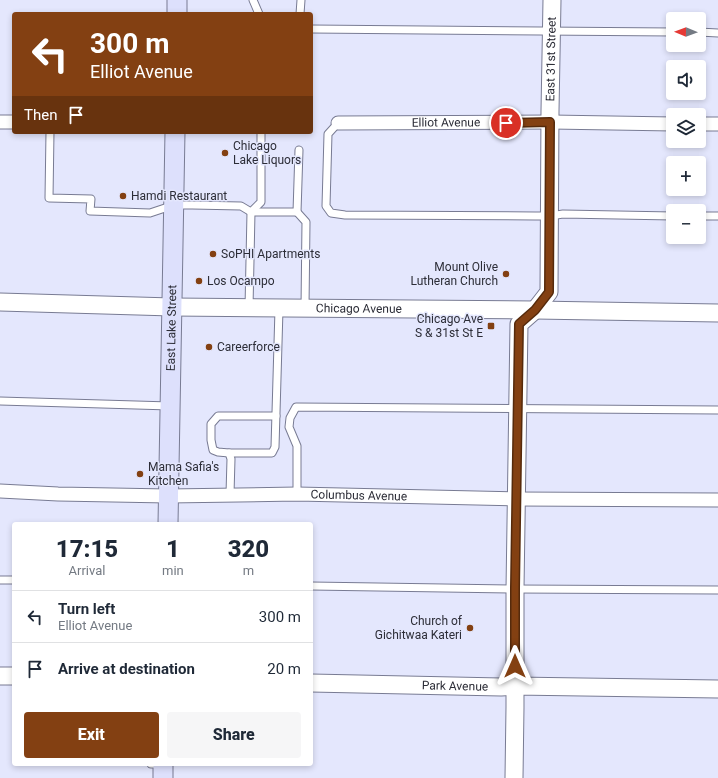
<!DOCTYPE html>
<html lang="en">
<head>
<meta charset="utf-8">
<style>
	body { margin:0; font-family:Roboto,sans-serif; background:#f6f6f7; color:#1f2937; height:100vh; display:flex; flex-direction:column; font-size:15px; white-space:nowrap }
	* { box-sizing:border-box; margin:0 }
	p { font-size:13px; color:#747a83 }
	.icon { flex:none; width:22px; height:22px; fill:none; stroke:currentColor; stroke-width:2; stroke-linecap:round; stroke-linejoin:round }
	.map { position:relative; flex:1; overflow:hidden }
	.panel { position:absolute; left:12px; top:522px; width:301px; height:244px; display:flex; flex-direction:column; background:#fff; border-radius:4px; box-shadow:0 2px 6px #0003 }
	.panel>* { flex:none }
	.top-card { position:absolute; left:12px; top:12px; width:301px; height:122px; border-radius:4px; box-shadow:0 2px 6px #0003; background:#834012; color:#fff; overflow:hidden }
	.needle { width:26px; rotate:271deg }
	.controls { position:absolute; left:666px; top:12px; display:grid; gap:8px }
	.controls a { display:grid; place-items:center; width:40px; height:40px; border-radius:4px; background:#fff; box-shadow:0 2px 6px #0003; font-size:20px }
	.pin { position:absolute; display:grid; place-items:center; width:34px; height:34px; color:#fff; margin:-17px; border:2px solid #fff; border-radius:50%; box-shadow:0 1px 4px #0007 }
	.me { position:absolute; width:44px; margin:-22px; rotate:0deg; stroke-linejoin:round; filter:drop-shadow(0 0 3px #0008) }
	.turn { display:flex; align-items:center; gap:14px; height:84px; padding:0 12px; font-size:18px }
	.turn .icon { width:52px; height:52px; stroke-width:2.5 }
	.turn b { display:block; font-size:28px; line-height:34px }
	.then { display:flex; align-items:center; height:38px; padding:0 12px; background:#0003; gap:8px; font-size:15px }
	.eta { display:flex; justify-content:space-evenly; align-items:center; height:68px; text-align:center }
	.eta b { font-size:24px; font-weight:800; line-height:28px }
	.cta { display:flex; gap:8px; margin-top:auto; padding:8px 12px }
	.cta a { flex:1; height:46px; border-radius:4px; background:#834012; color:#fff; font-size:16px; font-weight:800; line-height:46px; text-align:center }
	.cta a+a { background:#f6f6f7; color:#1f2937 }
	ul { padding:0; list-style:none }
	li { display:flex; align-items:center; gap:12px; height:52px; padding:0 12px; border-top:1px solid #e0e1e3 }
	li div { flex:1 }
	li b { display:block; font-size:15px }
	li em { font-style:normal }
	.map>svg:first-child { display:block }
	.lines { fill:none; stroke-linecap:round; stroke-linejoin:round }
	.service-casing { stroke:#787b93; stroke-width:9 }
	.minor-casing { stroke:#787b93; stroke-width:15 }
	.tertiary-casing { stroke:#787b93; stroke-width:19 }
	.secondary-casing { stroke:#787b93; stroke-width:21 }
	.service { stroke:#fff; stroke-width:7 }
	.minor { stroke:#fff; stroke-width:13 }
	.tertiary { stroke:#fff; stroke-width:17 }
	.secondary { stroke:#dde0fc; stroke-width:19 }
	.route-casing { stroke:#552a0c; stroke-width:10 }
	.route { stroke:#834012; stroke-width:7 }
	.poi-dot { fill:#834012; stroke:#e4e7fd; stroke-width:1.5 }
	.labels { text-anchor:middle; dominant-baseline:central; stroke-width:3; stroke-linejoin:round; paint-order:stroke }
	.street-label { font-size:12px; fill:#2c2d37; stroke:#e4e7fd }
	.poi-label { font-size:12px; fill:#2c2d37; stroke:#e4e7fd; text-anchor:start }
</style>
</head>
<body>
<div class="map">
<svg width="718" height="778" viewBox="0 0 718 778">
	<rect width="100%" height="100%" fill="#e4e7fd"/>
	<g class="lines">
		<g class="service-casing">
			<g id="service">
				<polyline points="253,0 259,14"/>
				<polyline points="300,14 301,0"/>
				<polyline points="311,29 673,32"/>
				<polyline points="699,32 718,33"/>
				<polyline points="338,123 328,134 326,206 331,213 345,215 535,216 550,216 563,214 673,216"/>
				<polyline points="50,132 49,198 91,199 90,211 150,213 174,205 192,205 241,206 251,212 261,202 261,132"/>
				<polyline points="297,212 306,222 305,308"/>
				<polyline points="699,216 718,216"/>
				<polyline points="249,308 251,212 297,212 299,150"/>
				<polyline points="0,401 170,406"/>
				<polyline points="229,453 218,452 213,450 211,440 211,424 218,416 276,416"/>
				<polyline points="230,494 231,459 229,453 272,453 275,447 279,309"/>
				<polyline points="297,494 297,446 289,427 290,418 296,407 718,410"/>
				<polyline points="0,580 14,580"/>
				<polyline points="311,586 515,589 718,590"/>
				<polyline points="151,764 163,764"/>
			</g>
		</g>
		<g class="minor-casing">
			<g id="minor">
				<polyline points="0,122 14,122"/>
				<path id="s1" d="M 338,123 L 551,122 L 673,124"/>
				<polyline points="699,124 718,124"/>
				<path id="s2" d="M 0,491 L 58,494 L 168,496 L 297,494 L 516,499 L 718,500"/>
			</g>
		</g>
		<g class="tertiary-casing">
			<g id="tertiary">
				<path id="s3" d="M 0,302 L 172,307 L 535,310 L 718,313"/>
				<polyline points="0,676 14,676"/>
				<path id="s4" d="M 311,683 L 501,687 L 515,686 L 718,689"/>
				<path id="s5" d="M 514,778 L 515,707 L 515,589 L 519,324 L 535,310 L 549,292 L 550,111 L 552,0"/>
			</g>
		</g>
		<g class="secondary-casing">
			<g id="secondary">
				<polyline points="177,14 177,0"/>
				<path id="s6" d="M 168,524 L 175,132"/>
				<polyline points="163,778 163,764"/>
			</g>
		</g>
		<use href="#service" class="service"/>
		<use href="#minor" class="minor"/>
		<use href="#tertiary" class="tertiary"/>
		<use href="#secondary" class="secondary"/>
	</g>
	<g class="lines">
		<g class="route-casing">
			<polyline id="route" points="506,123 550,122 549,292 535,310 519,324 515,588 515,666"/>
		</g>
		<use href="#route" class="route"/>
	</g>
	<g class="poi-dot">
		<circle cx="225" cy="153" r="4"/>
		<circle cx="123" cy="196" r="4"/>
		<circle cx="213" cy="254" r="4"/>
		<circle cx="506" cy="274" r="4"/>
		<circle cx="199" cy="281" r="4"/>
		<rect x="487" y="322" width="8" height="8" rx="2"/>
		<circle cx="209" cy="347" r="4"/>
		<circle cx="140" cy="474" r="4"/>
		<circle cx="470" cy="628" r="4"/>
	</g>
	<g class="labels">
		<g class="street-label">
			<text stroke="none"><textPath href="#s5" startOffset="731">East 31st Street</textPath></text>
			<text stroke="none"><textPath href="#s1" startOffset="108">Elliot Avenue</textPath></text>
			<text stroke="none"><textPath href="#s3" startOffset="359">Chicago Avenue</textPath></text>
			<text stroke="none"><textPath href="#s6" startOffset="196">East Lake Street</textPath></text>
			<text stroke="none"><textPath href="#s2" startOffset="359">Columbus Avenue</textPath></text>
			<text stroke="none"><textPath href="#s4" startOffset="144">Park Avenue</textPath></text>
		</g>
		<g class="poi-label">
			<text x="233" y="146">Chicago<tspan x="233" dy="14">Lake Liquors</tspan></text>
			<text x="131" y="196">Hamdi Restaurant</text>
			<text x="221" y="254">SoPHI Apartments</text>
			<text x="498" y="267" text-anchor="end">Mount Olive<tspan x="498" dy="14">Lutheran Church</tspan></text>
			<text x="207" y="281">Los Ocampo</text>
			<text x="483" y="319" text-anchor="end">Chicago Ave<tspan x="483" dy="14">S &amp; 31st St E</tspan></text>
			<text x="217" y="347">Careerforce</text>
			<text x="148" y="467">Mama Safia's<tspan x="148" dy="14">Kitchen</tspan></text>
			<text x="462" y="621" text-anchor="end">Church of<tspan x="462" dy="14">Gichitwaa Kateri</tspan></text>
		</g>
	</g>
</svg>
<div class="controls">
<a><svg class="needle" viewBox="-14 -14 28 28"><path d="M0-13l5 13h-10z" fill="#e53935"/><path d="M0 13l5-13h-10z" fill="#747a83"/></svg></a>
<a><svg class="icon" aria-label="sound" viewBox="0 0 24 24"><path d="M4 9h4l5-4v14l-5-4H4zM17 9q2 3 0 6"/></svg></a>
<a><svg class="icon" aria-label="layers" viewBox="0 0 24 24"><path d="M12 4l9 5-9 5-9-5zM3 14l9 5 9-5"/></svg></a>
<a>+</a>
<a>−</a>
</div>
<div class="pin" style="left:506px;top:123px;background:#d93025"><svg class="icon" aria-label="arrive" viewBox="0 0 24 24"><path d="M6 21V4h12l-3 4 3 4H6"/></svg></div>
<svg class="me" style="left:515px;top:666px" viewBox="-20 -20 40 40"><path d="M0-17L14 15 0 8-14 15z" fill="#834012" stroke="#fff" stroke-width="4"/></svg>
<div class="top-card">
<div class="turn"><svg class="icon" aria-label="left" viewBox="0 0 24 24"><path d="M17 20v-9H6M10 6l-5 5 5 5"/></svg><div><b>300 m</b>Elliot Avenue</div></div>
<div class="then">Then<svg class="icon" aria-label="arrive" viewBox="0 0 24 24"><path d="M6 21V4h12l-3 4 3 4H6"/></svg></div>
</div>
<section class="panel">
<div class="eta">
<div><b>17:15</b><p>Arrival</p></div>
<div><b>1</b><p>min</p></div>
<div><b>320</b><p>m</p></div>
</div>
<ul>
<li><svg class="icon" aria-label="left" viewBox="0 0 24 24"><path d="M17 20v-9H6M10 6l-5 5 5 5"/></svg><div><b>Turn left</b><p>Elliot Avenue</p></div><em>300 m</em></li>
<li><svg class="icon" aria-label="arrive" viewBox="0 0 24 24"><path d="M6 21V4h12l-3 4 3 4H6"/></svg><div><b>Arrive at destination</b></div><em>20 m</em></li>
</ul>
<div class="cta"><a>Exit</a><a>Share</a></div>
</section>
</div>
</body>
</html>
